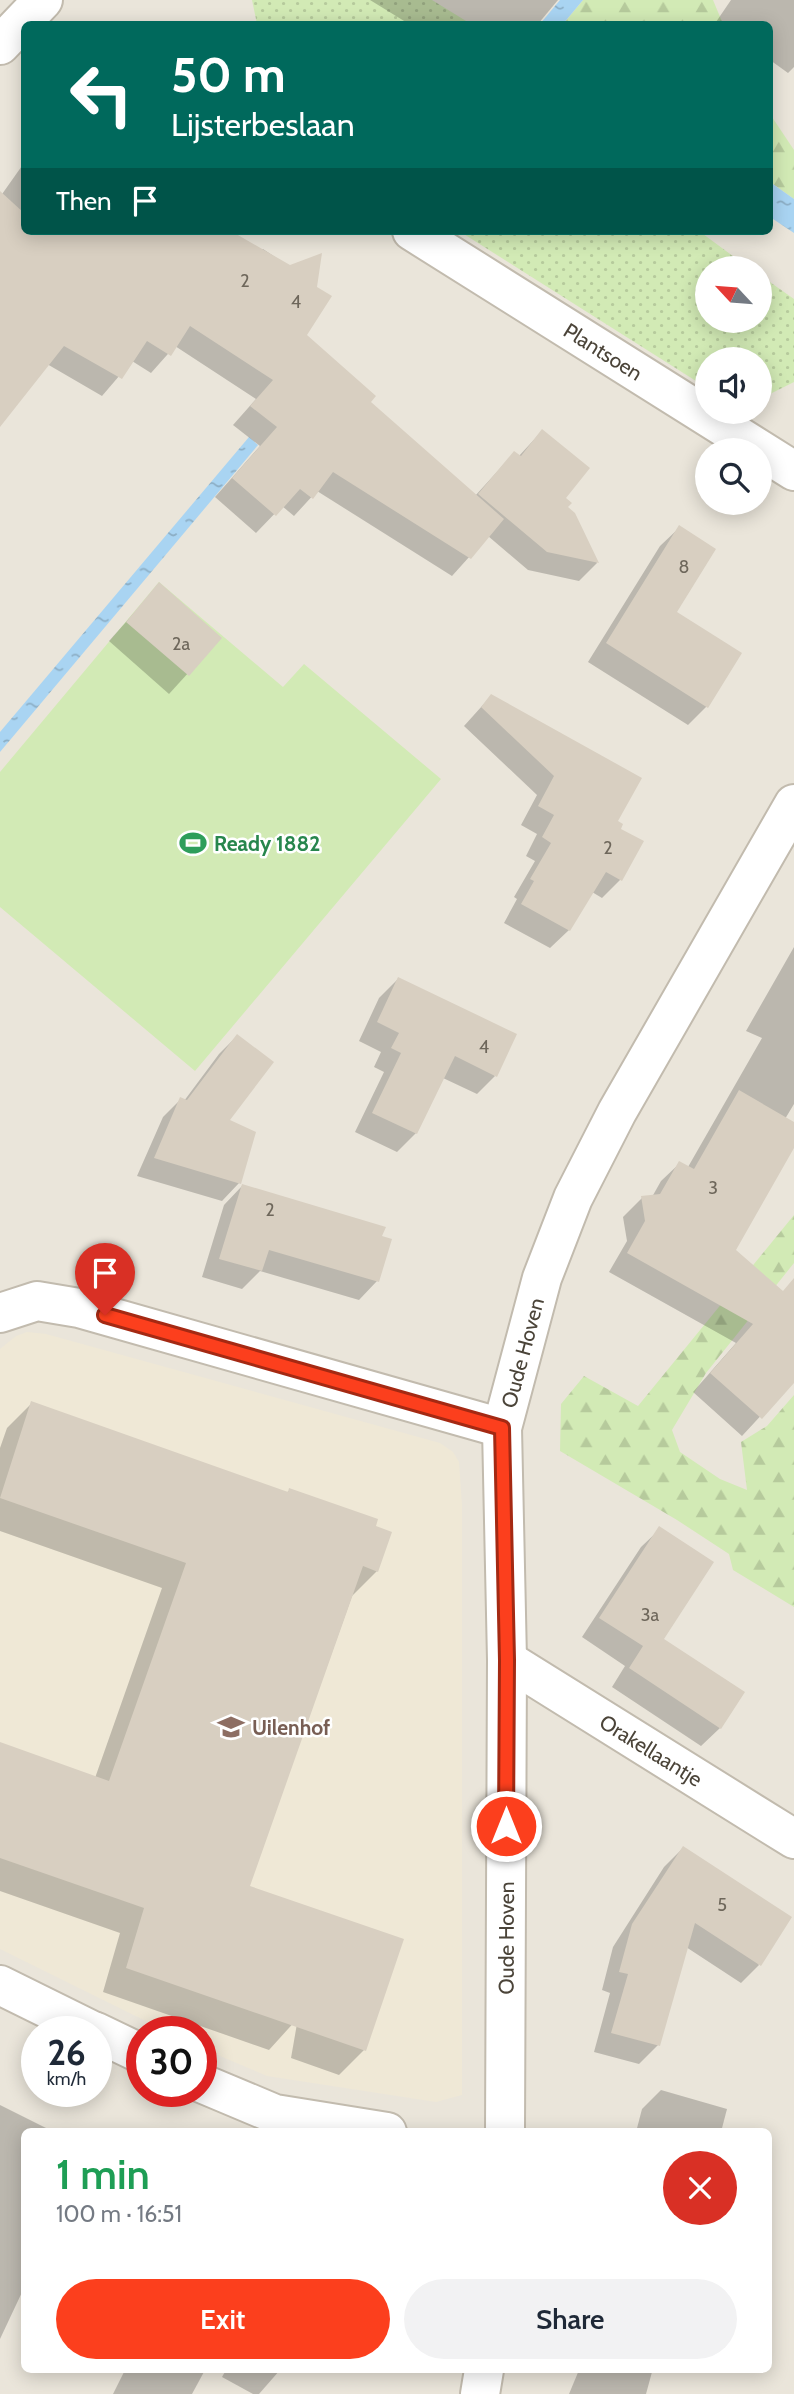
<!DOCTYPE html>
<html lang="en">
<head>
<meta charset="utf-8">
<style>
	body { margin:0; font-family:Cabin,sans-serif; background:#f2f2f3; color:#1f2937; height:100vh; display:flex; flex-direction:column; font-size:26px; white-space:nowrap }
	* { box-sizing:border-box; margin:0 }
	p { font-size:23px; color:#747a83 }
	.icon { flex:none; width:38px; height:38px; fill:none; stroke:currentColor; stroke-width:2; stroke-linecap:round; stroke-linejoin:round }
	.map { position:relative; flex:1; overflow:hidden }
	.drawer { position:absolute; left:21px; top:2128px; width:751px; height:245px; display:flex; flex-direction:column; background:#fff; border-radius:10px; box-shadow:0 4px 18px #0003 }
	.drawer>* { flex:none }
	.hud { position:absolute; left:21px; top:21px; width:752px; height:214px; border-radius:10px; box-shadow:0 4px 18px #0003; background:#00695c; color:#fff; overflow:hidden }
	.needle { width:46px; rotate:296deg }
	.tools { position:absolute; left:695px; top:256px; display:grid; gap:14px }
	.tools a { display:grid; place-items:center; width:77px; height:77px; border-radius:50%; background:#fff; box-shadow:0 4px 18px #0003; font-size:35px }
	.speed { position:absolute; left:21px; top:2016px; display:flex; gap:14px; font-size:35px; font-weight:700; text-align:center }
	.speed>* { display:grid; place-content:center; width:91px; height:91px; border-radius:50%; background:#fff; box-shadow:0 4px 18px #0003; line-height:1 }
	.speed small { font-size:18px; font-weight:400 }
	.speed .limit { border:10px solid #d22; background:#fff; color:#111 }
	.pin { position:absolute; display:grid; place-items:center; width:60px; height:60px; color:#fff; margin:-72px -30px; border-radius:50% 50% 50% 0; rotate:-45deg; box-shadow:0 0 7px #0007 }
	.pin .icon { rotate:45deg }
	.me { position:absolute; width:77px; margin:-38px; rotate:0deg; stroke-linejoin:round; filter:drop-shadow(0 0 5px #0008) }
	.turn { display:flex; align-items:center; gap:24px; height:147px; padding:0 35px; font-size:32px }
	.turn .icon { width:91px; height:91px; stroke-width:2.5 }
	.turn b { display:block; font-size:49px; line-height:60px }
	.then { display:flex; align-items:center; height:66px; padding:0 35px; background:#0003; gap:14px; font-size:26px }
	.round { display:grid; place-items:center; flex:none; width:74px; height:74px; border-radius:37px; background:#f2f2f3 }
	.summary { display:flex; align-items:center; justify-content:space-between; height:119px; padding:0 35px }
	h1 { font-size:42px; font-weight:600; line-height:52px; color:#1e9e55 }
	.button { display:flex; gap:14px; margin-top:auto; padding:14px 35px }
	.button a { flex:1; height:80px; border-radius:42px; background:#fc3f1d; color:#fff; font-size:28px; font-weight:600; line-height:80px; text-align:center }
	.button a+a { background:#f2f2f3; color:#1f2937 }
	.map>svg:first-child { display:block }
	.residential { fill:#eae5da; fill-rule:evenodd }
	.education { fill:#efe8d6 }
	.grass { fill:url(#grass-dots) }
	.forest { fill:url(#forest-firs) }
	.pitch { fill:#d2eab5 }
	.water { fill:url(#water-ripples) }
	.shadow { fill:#0003 }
	.building { fill:#d8cfc1 }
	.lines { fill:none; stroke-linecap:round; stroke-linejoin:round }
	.minor-casing { stroke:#c2bbae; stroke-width:42 }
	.minor { stroke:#fff; stroke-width:38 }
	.route-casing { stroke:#a42913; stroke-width:18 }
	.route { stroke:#fc3f1d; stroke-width:12 }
	.labels { text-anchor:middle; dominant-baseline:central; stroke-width:5; stroke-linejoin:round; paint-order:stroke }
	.number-label { font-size:18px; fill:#6e675b }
	.street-label { font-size:21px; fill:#4b4439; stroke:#fff }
	.leisure-label { font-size:21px; font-weight:bold; fill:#27864d; stroke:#fff; text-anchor:start }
	.education-label { font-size:21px; font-weight:bold; fill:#785e54; stroke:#fff; text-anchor:start }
</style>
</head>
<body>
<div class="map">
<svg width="794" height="2394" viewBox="0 0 794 2394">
	<defs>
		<pattern id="grass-dots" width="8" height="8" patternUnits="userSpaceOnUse" patternTransform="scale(1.75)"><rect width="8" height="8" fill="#d2eab5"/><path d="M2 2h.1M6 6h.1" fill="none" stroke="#b6ca9c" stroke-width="1.8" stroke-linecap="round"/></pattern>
		<pattern id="forest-firs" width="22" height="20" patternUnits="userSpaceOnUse" patternTransform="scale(1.75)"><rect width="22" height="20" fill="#d2eab5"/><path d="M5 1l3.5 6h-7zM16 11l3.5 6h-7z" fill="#b6ca9c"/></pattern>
		<pattern id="water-ripples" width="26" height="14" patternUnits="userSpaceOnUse" patternTransform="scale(1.75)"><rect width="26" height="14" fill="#a9d4f2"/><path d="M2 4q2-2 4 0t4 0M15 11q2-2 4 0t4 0" fill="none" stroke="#8caec5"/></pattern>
	</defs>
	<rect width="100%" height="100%" fill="#f6f3ec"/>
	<path class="residential" d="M 0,0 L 794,0 L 794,2394 L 0,2394 ZM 24,24 L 770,24 L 770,231 L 24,231 ZM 707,268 L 760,268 L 760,320 L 707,320 ZM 707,359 L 760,359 L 760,411 L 707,411 ZM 707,450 L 760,450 L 760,502 L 707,502 ZM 37,2032 L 96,2032 L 96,2091 L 37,2091 ZM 142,2032 L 201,2032 L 201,2091 L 142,2091 ZM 24,2132 L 768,2132 L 768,2370 L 24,2370 Z"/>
	<polygon class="education" points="27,1332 46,1334 440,1443 453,1452 459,1462 462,1505 462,2095 436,2102 267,2076 201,2048 201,2032 168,2032 0,1949 0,1349 16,1336"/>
	<g class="grass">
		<polygon points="252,0 432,0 471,24 257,24"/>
		<polygon points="459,231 699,231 749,268 707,268 707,320 760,320 760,275 794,299 794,382 760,399 760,359 707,359 707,388"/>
	</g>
	<g class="forest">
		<polygon points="583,0 713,0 723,24 563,24"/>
		<polygon points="770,114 794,150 794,199 770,182"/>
		<polygon points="794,1215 794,1263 706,1373 672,1430 680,1452 720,1479 747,1490 741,1442 767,1426 794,1395 794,1607 733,1570 729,1554 677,1520 560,1451 561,1404 584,1376 638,1406"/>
	</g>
	<polygon class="pitch" points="159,582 283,687 304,664 441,779 195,1071 0,907 0,772"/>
	<g class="water">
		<polygon points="560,0 583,0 563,24 540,24"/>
		<polygon points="770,182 794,199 794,233 770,217"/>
		<polygon points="249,437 258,445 0,752 0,732"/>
	</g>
	<g class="shadow">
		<polygon points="370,0 558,0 538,24 409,24"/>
		<polygon points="731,0 794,0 794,67 788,73 770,60 770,24 716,22"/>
		<polygon points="24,163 24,231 209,231 258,251 263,249 290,267 304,335 368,402 475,496 514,453 518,457 542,431 566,507 574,514 597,563 579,581 528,570 488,536 452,576 317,491 294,516 282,506 256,533 215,497 260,446 233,425 256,399 175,346 151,373 132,361 102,396 47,364 0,424 0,197"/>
		<polygon points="679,528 675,612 707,706 688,725 588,662 660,546"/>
		<polygon points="159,585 220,638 169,694 109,641"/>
		<polygon points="491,696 616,822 620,880 602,898 592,892 569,930 550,948 504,923 517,899 514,897 535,861 526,856 537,834 521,825 537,795 464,726"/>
		<polygon points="794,947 794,1104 785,1119 794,1124 794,1145 734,1250 794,1303 794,1380 742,1436 693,1392 736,1343 609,1272 627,1241 623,1217 642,1198 652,1197 661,1181 680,1163 688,1167 762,1038 746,1031"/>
		<polygon points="398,979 495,1076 477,1094 443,1078 416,1133 397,1152 355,1132 384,1072 374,1067 381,1052 359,1041 379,998"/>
		<polygon points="237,1036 228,1121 239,1183 222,1201 137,1176 163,1117 181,1099 184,1101 219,1054"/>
		<polygon points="242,1186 380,1237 377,1281 359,1300 260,1271 242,1289 202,1277 224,1205"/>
		<polygon points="32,1403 286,1493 290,1490 374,1527 377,1571 352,1596 248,1887 364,2050 339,2075 291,2058 298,2018 269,2050 103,1992 120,1933 0,1891 0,1744 95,1778 162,1588 0,1531 0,1448 7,1428"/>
		<polygon points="660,1529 662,1640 720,1728 701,1746 612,1687 625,1666 582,1637 641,1547"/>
		<polygon points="683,1848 759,1965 741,1983 686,1947 658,2045 639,2064 594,2052 610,1993 602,1990 613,1947 664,1867"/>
		<polygon points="661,2090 727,2109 721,2132 636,2132 642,2109"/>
		<polygon points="0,2105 54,2132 24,2132 24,2288 0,2339"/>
		<polygon points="125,2370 205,2370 192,2394 113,2394"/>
		<polygon points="226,2370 280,2370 259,2394 253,2394 222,2377"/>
		<polygon points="579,2370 644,2370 652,2372 646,2394 569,2394"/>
	</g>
	<g class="building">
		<polygon points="0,191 24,213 24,231 231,231 290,265 322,253 317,287 332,296 307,335 376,396 371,402 504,519 471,559 333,472 313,499 300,489 276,516 232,478 277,427 250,406 273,380 190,326 171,356 147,341 122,379 64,346 0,427"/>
		<polygon points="542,429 590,468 566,498 572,503 568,507 575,513 599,563 547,552 478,494 514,451 521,456"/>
		<polygon points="679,525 716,549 677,612 742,653 708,708 606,643"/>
		<polygon points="159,582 222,638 189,676 126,622"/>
		<polygon points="491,694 642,778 618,821 623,824 621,829 644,841 622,881 606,872 570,931 521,904 534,881 530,879 551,843 542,837 554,815 538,806 554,776 481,707"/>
		<polygon points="398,977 517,1034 497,1077 455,1056 417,1134 372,1113 401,1053 391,1048 399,1033 377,1022"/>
		<polygon points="237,1034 274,1062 230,1120 256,1132 241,1184 154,1158 180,1097 187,1100"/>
		<polygon points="739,1090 794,1122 794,1148 736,1250 783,1291 794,1278 794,1383 762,1419 710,1373 753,1324 627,1253 645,1221 641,1196 660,1194 679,1161 694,1169"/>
		<polygon points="242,1184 386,1227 382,1236 392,1239 379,1282 269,1250 262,1271 219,1259"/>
		<polygon points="31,1401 288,1492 289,1488 378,1519 376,1526 392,1532 378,1572 363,1566 250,1886 404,1939 366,2051 126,1968 144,1908 0,1858 0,1742 109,1781 186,1563 0,1498"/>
		<polygon points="659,1526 714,1562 664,1639 745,1692 721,1729 629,1668 643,1646 599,1618"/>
		<polygon points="683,1846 792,1917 761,1966 695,1923 660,2046 611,2033 628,1974 619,1972 632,1924"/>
	</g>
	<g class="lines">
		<g class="minor-casing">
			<g id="minor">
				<polyline points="0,45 43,0"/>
				<path id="s1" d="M 412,231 L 794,471"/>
				<polyline points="0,1313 37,1301 79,1308 502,1428"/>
				<path id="s2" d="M 507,1660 L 794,1839"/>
				<polyline points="0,1985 95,2032"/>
				<polyline points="96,2032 142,2054"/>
				<polyline points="201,2083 275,2114 387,2132"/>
				<path id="s3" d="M 505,2132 L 507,1660 L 502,1428 L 542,1278 L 573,1198 L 617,1112 L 794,804"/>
				<polyline points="480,2394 484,2370"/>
			</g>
		</g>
		<use href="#minor" class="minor"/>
	</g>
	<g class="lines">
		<g class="route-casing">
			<polyline id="route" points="105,1315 502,1428 507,1660 506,1826"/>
		</g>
		<use href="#route" class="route"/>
	</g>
	<defs>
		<g id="stadium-bare" transform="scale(2.1)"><path d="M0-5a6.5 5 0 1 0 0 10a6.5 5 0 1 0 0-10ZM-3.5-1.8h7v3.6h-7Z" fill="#2e9e5b" stroke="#fff" stroke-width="2.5" paint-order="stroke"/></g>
		<g id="school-bare" transform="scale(2.1)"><path d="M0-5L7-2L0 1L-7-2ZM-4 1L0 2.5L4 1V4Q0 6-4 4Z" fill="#8d6e63" stroke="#fff" stroke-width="2.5" paint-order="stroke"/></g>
	</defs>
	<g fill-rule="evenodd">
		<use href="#stadium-bare" x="193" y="843"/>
		<use href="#school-bare" x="231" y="1727"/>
	</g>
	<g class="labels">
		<g class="number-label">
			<text x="245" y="281">2</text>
			<text x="296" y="302">4</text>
			<text x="684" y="567">8</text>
			<text x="181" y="644">2a</text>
			<text x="608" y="848">2</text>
			<text x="484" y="1047">4</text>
			<text x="713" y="1188">3</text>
			<text x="270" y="1210">2</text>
			<text x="650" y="1615">3a</text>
			<text x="722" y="1905">5</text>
		</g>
		<g class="street-label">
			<text stroke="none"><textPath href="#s1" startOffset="226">Plantsoen</textPath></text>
			<text stroke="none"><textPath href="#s3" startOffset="782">Oude Hoven</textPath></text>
			<text stroke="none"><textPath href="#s2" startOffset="170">Orakellaantje</textPath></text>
			<text stroke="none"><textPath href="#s3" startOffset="194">Oude Hoven</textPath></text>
		</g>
		<g class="leisure-label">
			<text x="214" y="843">Ready 1882</text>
		</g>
		<g class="education-label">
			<text x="252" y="1727">Uilenhof</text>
		</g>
	</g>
</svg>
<div class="tools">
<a><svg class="needle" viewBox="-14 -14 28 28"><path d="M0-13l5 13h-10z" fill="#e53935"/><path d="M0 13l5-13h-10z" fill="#747a83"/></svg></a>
<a><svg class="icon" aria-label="sound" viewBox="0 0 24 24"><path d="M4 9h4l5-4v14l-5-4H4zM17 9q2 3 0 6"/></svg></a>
<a><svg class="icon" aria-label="search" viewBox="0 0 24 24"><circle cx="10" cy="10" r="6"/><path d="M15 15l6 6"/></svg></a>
</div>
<div class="speed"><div>26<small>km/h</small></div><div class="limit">30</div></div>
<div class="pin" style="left:105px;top:1315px;background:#d93025"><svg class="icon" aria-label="arrive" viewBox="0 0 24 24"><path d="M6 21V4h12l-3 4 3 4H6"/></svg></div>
<svg class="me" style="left:506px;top:1826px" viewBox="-20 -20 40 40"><circle r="17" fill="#fc3f1d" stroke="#fff" stroke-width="3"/><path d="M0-11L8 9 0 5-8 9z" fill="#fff"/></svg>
<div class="hud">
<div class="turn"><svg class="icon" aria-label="left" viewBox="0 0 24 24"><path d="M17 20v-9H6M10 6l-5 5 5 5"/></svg><div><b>50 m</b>Lijsterbeslaan</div></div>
<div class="then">Then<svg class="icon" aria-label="arrive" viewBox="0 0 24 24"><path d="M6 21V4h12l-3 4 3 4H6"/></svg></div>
</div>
<section class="drawer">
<div class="summary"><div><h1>1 min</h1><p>100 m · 16:51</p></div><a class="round" style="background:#d93025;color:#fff"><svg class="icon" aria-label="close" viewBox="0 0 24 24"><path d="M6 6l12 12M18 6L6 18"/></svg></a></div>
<div class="button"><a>Exit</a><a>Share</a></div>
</section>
</div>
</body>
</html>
